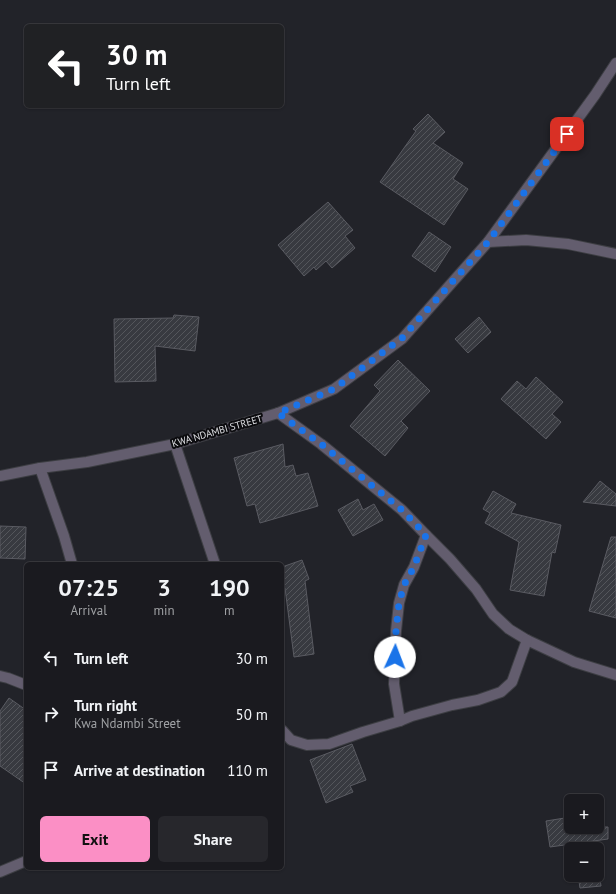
<!DOCTYPE html>
<html lang="en">
<head>
<meta charset="utf-8">
<style>
	body { margin:0; font-family:"PT Sans",sans-serif; background:#27272c; color:#f1f3f6; height:100vh; display:flex; flex-direction:column; font-size:15px; white-space:nowrap }
	* { box-sizing:border-box; margin:0 }
	p { font-size:13px; color:#9fa1a4 }
	.icon { flex:none; width:22px; height:22px; fill:none; stroke:currentColor; stroke-width:2; stroke-linecap:round; stroke-linejoin:round }
	.map { position:relative; flex:1; overflow:hidden }
	.details { position:absolute; left:24px; top:562px; width:260px; height:308px; display:flex; flex-direction:column; background:#1a1a1f; border-radius:6px; box-shadow:0 1px 3px #0004,0 0 0 1px #38383d }
	.details>* { flex:none }
	.guide { position:absolute; left:24px; top:24px; width:260px; height:84px; border-radius:6px; box-shadow:0 1px 3px #0004,0 0 0 1px #38383d; background:#202124; color:#fff; overflow:hidden }
	.tools { position:absolute; left:564px; top:794px; display:grid; gap:8px }
	.tools a { display:grid; place-items:center; width:40px; height:40px; border-radius:6px; background:#1a1a1f; box-shadow:0 1px 3px #0004,0 0 0 1px #38383d; font-size:20px }
	.pin { position:absolute; display:grid; place-items:center; width:34px; height:34px; color:#fff; margin:-17px; border-radius:8px; box-shadow:0 2px 6px #0006 }
	.me { position:absolute; width:44px; margin:-22px; rotate:2deg; stroke-linejoin:round; filter:drop-shadow(0 0 3px #0008) }
	.turn { display:flex; align-items:center; gap:14px; height:84px; padding:0 16px; font-size:18px }
	.turn .icon { width:52px; height:52px; stroke-width:2.5 }
	.turn b { display:block; font-size:28px; line-height:34px }
	.eta { display:flex; justify-content:space-evenly; align-items:center; height:68px; text-align:center }
	.eta b { font-size:24px; font-weight:600; line-height:28px }
	.button { display:flex; gap:8px; margin-top:auto; padding:8px 16px }
	.button a { flex:1; height:46px; border-radius:6px; background:#fb8fc5; color:#111; font-size:16px; font-weight:600; line-height:46px; text-align:center }
	.button a+a { background:#27272c; color:#f1f3f6 }
	ul { padding:0; list-style:none }
	li { display:flex; align-items:center; gap:12px; height:56px; padding:0 16px }
	li div { flex:1 }
	li b { display:block; font-size:15px }
	li em { font-style:normal }
	.map>svg:first-child { display:block }
	.building { fill:url(#building-hatch); stroke:#5a5b62 }
	.lines { fill:none; stroke-linecap:round; stroke-linejoin:round }
	.minor-casing { stroke:#3d3e43; stroke-width:12 }
	.minor { stroke:#635d6e; stroke-width:10 }
	.route { stroke:#1a73e8; stroke-width:7; stroke-dasharray:0 12.6 }
	.labels { text-anchor:middle; dominant-baseline:central; stroke-width:4; stroke-linejoin:round; paint-order:stroke }
	.street-label { font-size:10px; fill:#e0e1e5; stroke:#0c0c0f }
</style>
</head>
<body>
<div class="map">
<svg width="616" height="894" viewBox="0 0 616 894">
	<defs>
		<pattern id="building-hatch" width="6" height="6" patternUnits="userSpaceOnUse"><rect width="6" height="6" fill="#383a40"/><path d="M-1 1l2-2M0 6l6-6M5 7l2-2" fill="none" stroke="#54565b"/></pattern>
	</defs>
	<rect width="100%" height="100%" fill="#222329"/>
	<g class="building">
		<polygon points="428,114 445,132 433,143 463,163 453,179 468,189 444,225 380,182 416,131 413,129"/>
		<polygon points="328,202 353,230 345,236 355,248 332,268 326,261 316,270 314,267 304,276 278,245"/>
		<polygon points="429,232 451,247 435,272 412,256"/>
		<polygon points="174,315 199,317 195,351 155,346 156,381 115,382 114,319 173,318"/>
		<polygon points="479,317 491,332 468,353 455,339"/>
		<polygon points="398,360 430,391 401,421 408,428 385,456 350,426 380,391 374,385"/>
		<polygon points="536,377 563,402 552,414 561,422 546,439 501,399 517,381 526,389"/>
		<polygon points="283,444 285,467 293,465 296,476 308,473 318,506 260,523 255,504 247,506 234,458"/>
		<polygon points="600,481 616,494 616,506 583,502"/>
		<polygon points="493,491 516,504 511,513 561,525 555,553 552,552 544,596 510,590 519,542 485,523 490,513 483,509"/>
		<polygon points="358,499 363,510 374,504 383,520 353,536 338,510"/>
		<polygon points="0,526 26,527 25,559 0,558"/>
		<polygon points="611,537 616,537 616,618 589,611"/>
		<polygon points="302,560 309,579 305,581 314,654 294,657 285,588 282,589 282,567"/>
		<polygon points="9,698 26,710 26,784 0,766 0,711"/>
		<polygon points="352,744 366,780 350,786 353,792 326,803 310,760"/>
		<polygon points="571,817 571,827 608,827 608,839 550,847 546,821"/>
		<polygon points="597,857 601,886 580,888 578,875 597,875"/>
	</g>
	<g class="lines">
		<g class="minor-casing">
			<g id="minor">
				<polyline points="488,242 526,240 568,244 616,254"/>
				<polyline points="278,413 321,444 402,510 426,535 450,559 476,589 493,614 509,629 527,640 574,662 616,675"/>
				<polyline points="175,444 215,564"/>
				<polyline points="40,468 64,536 72,564"/>
				<polyline points="0,476 40,468 87,462 175,444 278,413 334,389 402,339 488,242 595,95 616,63"/>
				<polyline points="0,676 8,678 26,685"/>
				<polyline points="400,721 394,684 396,631 399,603 404,585 414,567 426,535"/>
				<polyline points="282,730 291,740 307,745 329,744 363,732 400,721 412,716 452,705 478,700 501,692 512,682 527,640"/>
				<polyline points="0,872 26,861"/>
			</g>
		</g>
		<use href="#minor" class="minor"/>
	</g>
	<g class="lines">
		<polyline class="route" points="395,657 396,631 399,603 404,585 414,567 426,535 402,510 321,444 278,413 334,389 402,338 488,242 567,134"/>
	</g>
	<g class="labels">
		<g class="street-label">
			<text transform="translate(217 431) rotate(-16)">KWA NDAMBI STREET</text>
		</g>
	</g>
</svg>
<div class="tools">
<a>+</a>
<a>−</a>
</div>
<div class="pin" style="left:567px;top:134px;background:#d93025"><svg class="icon" aria-label="arrive" viewBox="0 0 24 24"><path d="M6 21V4h12l-3 4 3 4H6"/></svg></div>
<svg class="me" style="left:395px;top:657px" viewBox="-20 -20 40 40"><circle r="19" fill="#fff"/><path d="M0-13L10 11 0 6-10 11z" fill="#1a73e8"/></svg>
<div class="guide">
<div class="turn"><svg class="icon" aria-label="left" viewBox="0 0 24 24"><path d="M17 20v-9H6M10 6l-5 5 5 5"/></svg><div><b>30 m</b>Turn left</div></div>
</div>
<section class="details">
<div class="eta">
<div><b>07:25</b><p>Arrival</p></div>
<div><b>3</b><p>min</p></div>
<div><b>190</b><p>m</p></div>
</div>
<ul>
<li><svg class="icon" aria-label="left" viewBox="0 0 24 24"><path d="M17 20v-9H6M10 6l-5 5 5 5"/></svg><div><b>Turn left</b></div><em>30 m</em></li>
<li><svg class="icon" aria-label="right" viewBox="0 0 24 24"><path d="M7 20v-9h11M14 6l5 5-5 5"/></svg><div><b>Turn right</b><p>Kwa Ndambi Street</p></div><em>50 m</em></li>
<li><svg class="icon" aria-label="arrive" viewBox="0 0 24 24"><path d="M6 21V4h12l-3 4 3 4H6"/></svg><div><b>Arrive at destination</b></div><em>110 m</em></li>
</ul>
<div class="button"><a>Exit</a><a>Share</a></div>
</section>
</div>
</body>
</html>
